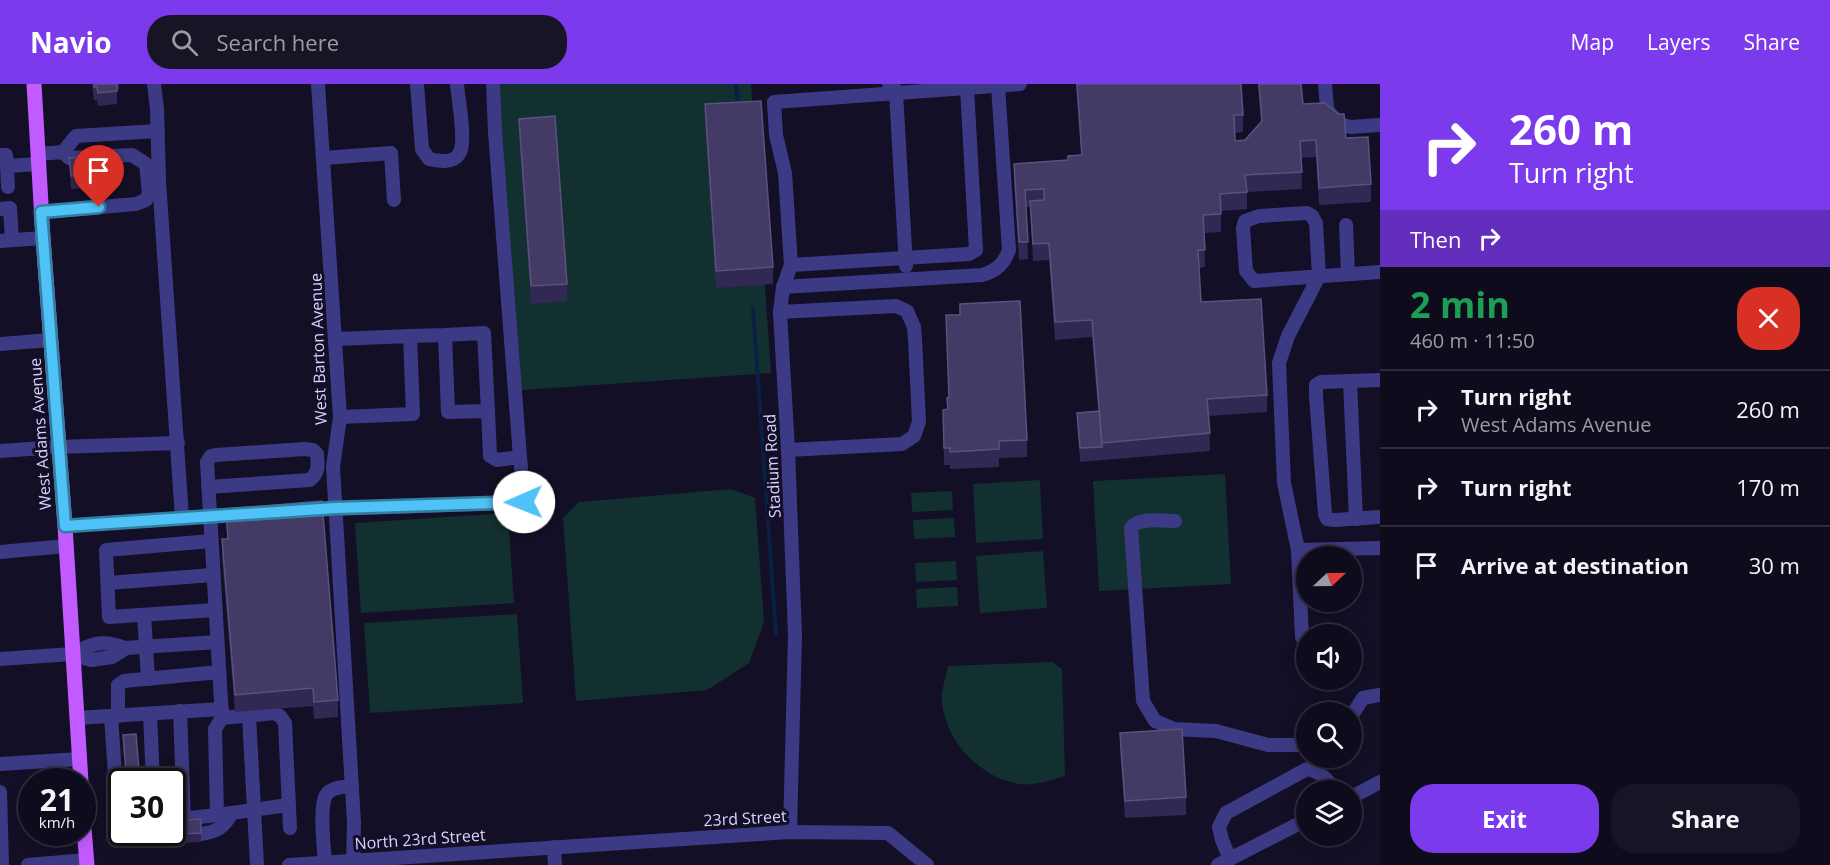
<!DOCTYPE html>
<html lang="en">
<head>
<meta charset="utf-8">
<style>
	body { margin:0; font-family:"Open Sans",sans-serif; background:#171425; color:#f1f3f6; height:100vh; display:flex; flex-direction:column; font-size:22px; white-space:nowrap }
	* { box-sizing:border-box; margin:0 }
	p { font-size:20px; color:#9b9ba3 }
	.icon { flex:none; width:33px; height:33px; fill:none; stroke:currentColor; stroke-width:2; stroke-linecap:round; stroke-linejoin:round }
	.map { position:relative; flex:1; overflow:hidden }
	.details { display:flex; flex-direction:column; background:#0e0b1c; width:450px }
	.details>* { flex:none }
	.banner { background:#7c3aed; color:#fff; overflow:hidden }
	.needle { width:39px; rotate:68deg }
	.tools { position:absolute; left:1296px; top:462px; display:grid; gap:12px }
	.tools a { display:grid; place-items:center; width:66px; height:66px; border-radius:50%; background:#0e0b1c; box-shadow:0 3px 15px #0003,0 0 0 2px #2e2b3b; font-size:30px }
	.speed { position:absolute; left:18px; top:684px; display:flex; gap:12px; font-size:30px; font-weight:700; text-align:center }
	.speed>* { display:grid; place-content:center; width:78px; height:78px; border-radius:50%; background:#0e0b1c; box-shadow:0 3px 15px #0003,0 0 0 2px #2e2b3b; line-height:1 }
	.speed small { font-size:15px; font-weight:400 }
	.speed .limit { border:3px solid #111; border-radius:9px; background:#fff; color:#111 }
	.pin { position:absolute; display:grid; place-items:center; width:51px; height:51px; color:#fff; margin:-62px -26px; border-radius:50% 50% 50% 0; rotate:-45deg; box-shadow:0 0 6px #0007 }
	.pin .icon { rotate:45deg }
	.me { position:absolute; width:66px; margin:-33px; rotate:269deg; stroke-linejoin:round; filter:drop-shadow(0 0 4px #0008) }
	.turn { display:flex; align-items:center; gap:21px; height:126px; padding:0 30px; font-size:27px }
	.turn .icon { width:78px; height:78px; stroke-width:2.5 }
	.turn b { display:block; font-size:42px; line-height:51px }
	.then { display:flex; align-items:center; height:57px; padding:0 30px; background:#0003; gap:12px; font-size:22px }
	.round { display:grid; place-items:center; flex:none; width:63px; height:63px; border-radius:24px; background:#171425 }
	.head { display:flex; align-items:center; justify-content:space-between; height:102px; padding:0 30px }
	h1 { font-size:36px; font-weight:700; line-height:45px; color:#1e9e55 }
	.cta { display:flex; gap:12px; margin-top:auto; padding:12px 30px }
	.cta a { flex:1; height:69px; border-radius:24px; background:#7c3aed; color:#fff; font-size:24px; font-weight:700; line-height:69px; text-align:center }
	.cta a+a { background:#171425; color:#f1f3f6 }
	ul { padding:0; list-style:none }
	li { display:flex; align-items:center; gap:18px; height:78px; padding:0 30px; border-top:2px solid #2e2b3b }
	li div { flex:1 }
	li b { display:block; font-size:22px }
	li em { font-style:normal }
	header { display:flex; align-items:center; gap:36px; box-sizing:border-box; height:84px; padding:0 30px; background:#7c3aed; color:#fff }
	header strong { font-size:28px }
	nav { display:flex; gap:33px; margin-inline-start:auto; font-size:21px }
	.search { width:420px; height:54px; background:#171425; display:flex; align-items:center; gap:15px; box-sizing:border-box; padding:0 21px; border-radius:24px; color:#9b9ba3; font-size:22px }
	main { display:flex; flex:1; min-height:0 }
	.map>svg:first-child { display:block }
	.green { fill:#12302f }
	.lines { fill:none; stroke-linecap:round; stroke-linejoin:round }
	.stream { stroke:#0a1f44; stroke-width:4 }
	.minor { stroke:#3d3a85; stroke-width:14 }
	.major { stroke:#c25bff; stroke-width:15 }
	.wall { fill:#312854 }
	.building { fill:#433a66; stroke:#5a527e; stroke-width:1.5 }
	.route-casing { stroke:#337fa1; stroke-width:15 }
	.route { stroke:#4fc3f7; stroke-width:10 }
	.labels { text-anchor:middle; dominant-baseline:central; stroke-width:6; stroke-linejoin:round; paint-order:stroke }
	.street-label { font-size:16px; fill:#d9d4ff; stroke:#130f26 }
</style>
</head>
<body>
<header>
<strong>Navio</strong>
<div class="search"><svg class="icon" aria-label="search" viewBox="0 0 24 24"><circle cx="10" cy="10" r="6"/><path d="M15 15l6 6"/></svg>Search here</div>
<nav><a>Map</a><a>Layers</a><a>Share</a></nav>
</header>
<main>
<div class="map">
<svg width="1380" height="781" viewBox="0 0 1380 781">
	<rect width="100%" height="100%" fill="#130f26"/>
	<g class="green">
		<polygon points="487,0 751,0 771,289 509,307"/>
		<polygon points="1225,390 1231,500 1099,507 1093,397"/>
		<polygon points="1040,396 1043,455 976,459 973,400"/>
		<polygon points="731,405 755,414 764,538 749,579 707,606 576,617 563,434 579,418"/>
		<polygon points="952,407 953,426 912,428 911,409"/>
		<polygon points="508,429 514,519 361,529 355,439"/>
		<polygon points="954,434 955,453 914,455 913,436"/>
		<polygon points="1043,467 1047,524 980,529 976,472"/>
		<polygon points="956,477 957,496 916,498 915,479"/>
		<polygon points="957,503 958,522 917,524 916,505"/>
		<polygon points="517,530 523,619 370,629 364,539"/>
		<path d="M 1052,578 L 1062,585 L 1065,692 C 1051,696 1034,702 1020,700 C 980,694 946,658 942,618 C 941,607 946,593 948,582 Z"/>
	</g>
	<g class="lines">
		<g class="stream">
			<polyline points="736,0 738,21"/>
			<polyline points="753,225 776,550"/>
		</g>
		<g class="minor">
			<polyline points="154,0 157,25 159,97 182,434"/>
			<polyline points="318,0 340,333 333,383 354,739 353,781"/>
			<path d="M 417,0 L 422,65 L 429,75 C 438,77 453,80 459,70 C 467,59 458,15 457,0"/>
			<polyline points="493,0 495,48 520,373"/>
			<polyline points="889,0 895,5 896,9 906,182"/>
			<polyline points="1325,0 1327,24 1330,30 1343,41 1351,43 1380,41"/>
			<polyline points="63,68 76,52 158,47"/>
			<polyline points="38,70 63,68 69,74 132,71 146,80 149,109 146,116 136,120 41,128"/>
			<polyline points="0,71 6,71 7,82 39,80"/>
			<polyline points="324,74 391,69 394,116"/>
			<polyline points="7,82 8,103"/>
			<polyline points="0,125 10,124 12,156"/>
			<polyline points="1346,141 1348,190"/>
			<polyline points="0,157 43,154"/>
			<polyline points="791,181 969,170 976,166 967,4"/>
			<path d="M 783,203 L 982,191 C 996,187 1004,180 1009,166 L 998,2"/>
			<polyline points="780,228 896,222 907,227 914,243 915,255 919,338 914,352 902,360 788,366"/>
			<polyline points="410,252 445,251 448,328 488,327 484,249 445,251"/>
			<polyline points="336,255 410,252 413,330 340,333"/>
			<polyline points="0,260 51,256"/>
			<polyline points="1380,296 1321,298 1316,301 1316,312 1325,430 1327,435 1335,436 1380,433"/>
			<polyline points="1350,297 1356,435"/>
			<polyline points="488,327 490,372 497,376 520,373 524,418"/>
			<polyline points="0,367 58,363 178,359"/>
			<path d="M 208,403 L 310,396 C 319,389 318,381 317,370 L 313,366 L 304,365 L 216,371 L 211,372 L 207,378 L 222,634 L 274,629 L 280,632 L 285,639 L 290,744"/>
			<polyline points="304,426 540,418"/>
			<path d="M 1175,437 C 1162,437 1139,433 1131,444 L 1143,617 L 1155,637 L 1174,645 L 1216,647 L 1268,661 L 1306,661"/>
			<polyline points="65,442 243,430"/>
			<polyline points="211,457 106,466 109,533 215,526"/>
			<polyline points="1298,466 1284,399 1279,279 1288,252 1319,192 1316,139 1312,132 1307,129 1259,132 1245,137 1243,144 1246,187 1254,197 1380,188"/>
			<polyline points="0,468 66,462"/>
			<polyline points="108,499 213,491"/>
			<polyline points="144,531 148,595"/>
			<polyline points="1302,553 1298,466 1380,464"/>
			<polyline points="126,564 217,558"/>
			<path d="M 0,575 L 72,570 L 91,576 L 112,573 L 126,564 C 103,556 94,558 72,570"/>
			<polyline points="180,627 184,735"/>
			<polyline points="150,630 153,698"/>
			<polyline points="1352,631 1363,614 1380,611"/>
			<polyline points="111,632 118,734 122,738"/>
			<polyline points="118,632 118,601 124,597 219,588"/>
			<polyline points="249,632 257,781"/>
			<polyline points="77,634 222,625"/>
			<polyline points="222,634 215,645 217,731 288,721"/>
			<polyline points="0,680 80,675"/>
			<polyline points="0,708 2,781"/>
			<polyline points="1352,713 1380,698"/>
			<polyline points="172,736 217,731"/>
			<polyline points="124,748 129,753 179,751"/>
			<polyline points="790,748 795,551 788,366 780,228 783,203 791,181 785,89 776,51 774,18 1020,0"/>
			<path d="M 201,750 C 217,748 224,743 232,729"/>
			<polyline points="554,763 555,781"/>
			<path d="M 1230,775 L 1222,756 L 1219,743 L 1226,729 L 1307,685 C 1320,688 1328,694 1334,706"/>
			<path d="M 325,779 C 324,764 319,723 326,711 C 331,703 343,703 352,702"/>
			<polyline points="28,781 86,776"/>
			<polyline points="289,781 790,748 888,749 927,781"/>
			<polyline points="1218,781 1306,736"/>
		</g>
		<g class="major">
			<polyline points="34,0 43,154 65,442 81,698"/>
			<polyline points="82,719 87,781"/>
		</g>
	</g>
	<g class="wall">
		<polygon points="92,0 119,0 119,6 117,6 117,20 98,22 97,16 94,16"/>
		<polygon points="1076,0 1241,0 1243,31 1243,48 1235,49 1235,57 1245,56 1261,39 1258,0 1301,0 1303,20 1346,54 1371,100 1371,118 1319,121 1316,73 1301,74 1302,105 1247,108 1247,125 1221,127 1221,148 1204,149 1205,183 1199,184 1201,218 1267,311 1267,328 1209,332 1210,367 1080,378 1077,329 1098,327 1092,253 1055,256 1049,176 1033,177 1030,123 1026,123 1028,175 1019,176 1014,97 1014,80 1068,76 1081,71"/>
		<polygon points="705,20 773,183 773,200 716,204 705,38"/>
		<polygon points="519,35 567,200 567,217 531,220 519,52"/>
		<polygon points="69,74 116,88 116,101 71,105"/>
		<polygon points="946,231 1027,356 1027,373 999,374 999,383 950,385 950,381 944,381 943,326 947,326 947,314 949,314"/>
		<polygon points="226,425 338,616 338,633 314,635 313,622 235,628 222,473 222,455 227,455"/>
		<polygon points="1120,649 1186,713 1186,731 1125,734 1120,666"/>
		<polygon points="123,651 140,698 126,698 123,664"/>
		<polygon points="179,737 201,749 201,758 180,759"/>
	</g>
	<g class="building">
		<polygon points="94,0 117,0 117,7 98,9 97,3 94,3"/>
		<polygon points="1077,0 1241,0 1243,31 1234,31 1235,57 1245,56 1262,37 1259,0 1301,0 1303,20 1325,19 1338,30 1344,30 1346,54 1368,53 1371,100 1319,104 1316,56 1300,57 1302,88 1245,91 1247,108 1220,110 1221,130 1203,131 1205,166 1198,166 1201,218 1261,215 1267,311 1207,315 1210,349 1102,359 1092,236 1055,238 1049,159 1033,160 1030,117 1044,116 1044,105 1025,106 1028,158 1019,158 1014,80 1068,76 1068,72 1082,71"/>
		<polygon points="761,17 773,183 716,187 705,20"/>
		<polygon points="555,32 567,200 531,202 519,35"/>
		<polygon points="114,70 116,88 71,92 69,74"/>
		<polygon points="1020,217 1027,356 999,357 999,365 950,368 950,364 944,364 943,326 948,325 947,314 949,313 946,231 960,231 960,220"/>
		<polygon points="1099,327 1102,363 1080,364 1077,329"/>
		<polygon points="322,417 338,616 314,618 313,604 235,611 222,455 228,455 226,425"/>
		<polygon points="1182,645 1186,713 1125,717 1120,649"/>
		<polygon points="136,650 140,698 127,698 123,651"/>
		<polygon points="201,735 201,749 180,750 179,737"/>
	</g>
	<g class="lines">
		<g class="route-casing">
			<polyline id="route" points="99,123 41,128 65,442 336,424 524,418"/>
		</g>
		<use href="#route" class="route"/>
	</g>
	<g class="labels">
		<g class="street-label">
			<text transform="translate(318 265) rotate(-92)">West Barton Avenue</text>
			<text transform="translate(40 350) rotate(-94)">West Adams Avenue</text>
			<text transform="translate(772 382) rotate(-93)">Stadium Road</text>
			<text transform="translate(745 734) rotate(-3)">23rd Street</text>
			<text transform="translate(420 755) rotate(-4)">North 23rd Street</text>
		</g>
	</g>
</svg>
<div class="tools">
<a><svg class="needle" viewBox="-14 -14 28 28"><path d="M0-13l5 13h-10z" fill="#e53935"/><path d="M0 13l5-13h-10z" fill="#9b9ba3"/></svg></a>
<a><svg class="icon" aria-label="sound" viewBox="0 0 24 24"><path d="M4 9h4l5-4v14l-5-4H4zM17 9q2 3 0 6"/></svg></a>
<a><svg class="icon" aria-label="search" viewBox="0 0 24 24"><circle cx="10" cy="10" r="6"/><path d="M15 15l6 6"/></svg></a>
<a><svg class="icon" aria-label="layers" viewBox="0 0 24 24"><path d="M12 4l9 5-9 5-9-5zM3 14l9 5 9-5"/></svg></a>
</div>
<div class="speed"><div>21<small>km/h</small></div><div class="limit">30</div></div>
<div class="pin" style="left:99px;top:123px;background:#d93025"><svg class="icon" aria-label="arrive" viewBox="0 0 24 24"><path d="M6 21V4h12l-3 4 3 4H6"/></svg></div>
<svg class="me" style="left:524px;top:418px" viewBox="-20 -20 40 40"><circle r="19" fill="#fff"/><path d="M0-13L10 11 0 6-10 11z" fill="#4fc3f7"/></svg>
</div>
<section class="details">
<div class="banner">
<div class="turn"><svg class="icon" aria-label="right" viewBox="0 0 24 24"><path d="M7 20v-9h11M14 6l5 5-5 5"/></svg><div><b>260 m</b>Turn right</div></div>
<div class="then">Then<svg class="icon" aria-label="right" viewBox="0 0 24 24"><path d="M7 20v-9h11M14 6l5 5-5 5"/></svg></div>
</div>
<div class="head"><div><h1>2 min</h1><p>460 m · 11:50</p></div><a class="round" style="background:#d93025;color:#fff"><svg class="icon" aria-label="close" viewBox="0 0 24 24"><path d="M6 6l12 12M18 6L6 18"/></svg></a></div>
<ul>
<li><svg class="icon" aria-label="right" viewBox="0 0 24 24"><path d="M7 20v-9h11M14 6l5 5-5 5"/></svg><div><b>Turn right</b><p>West Adams Avenue</p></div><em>260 m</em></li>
<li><svg class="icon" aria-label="right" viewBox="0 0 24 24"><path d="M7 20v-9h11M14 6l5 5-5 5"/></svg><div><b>Turn right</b></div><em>170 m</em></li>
<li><svg class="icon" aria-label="arrive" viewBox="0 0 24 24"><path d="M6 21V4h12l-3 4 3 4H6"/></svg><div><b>Arrive at destination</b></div><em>30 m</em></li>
</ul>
<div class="cta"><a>Exit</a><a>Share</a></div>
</section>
</main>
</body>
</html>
